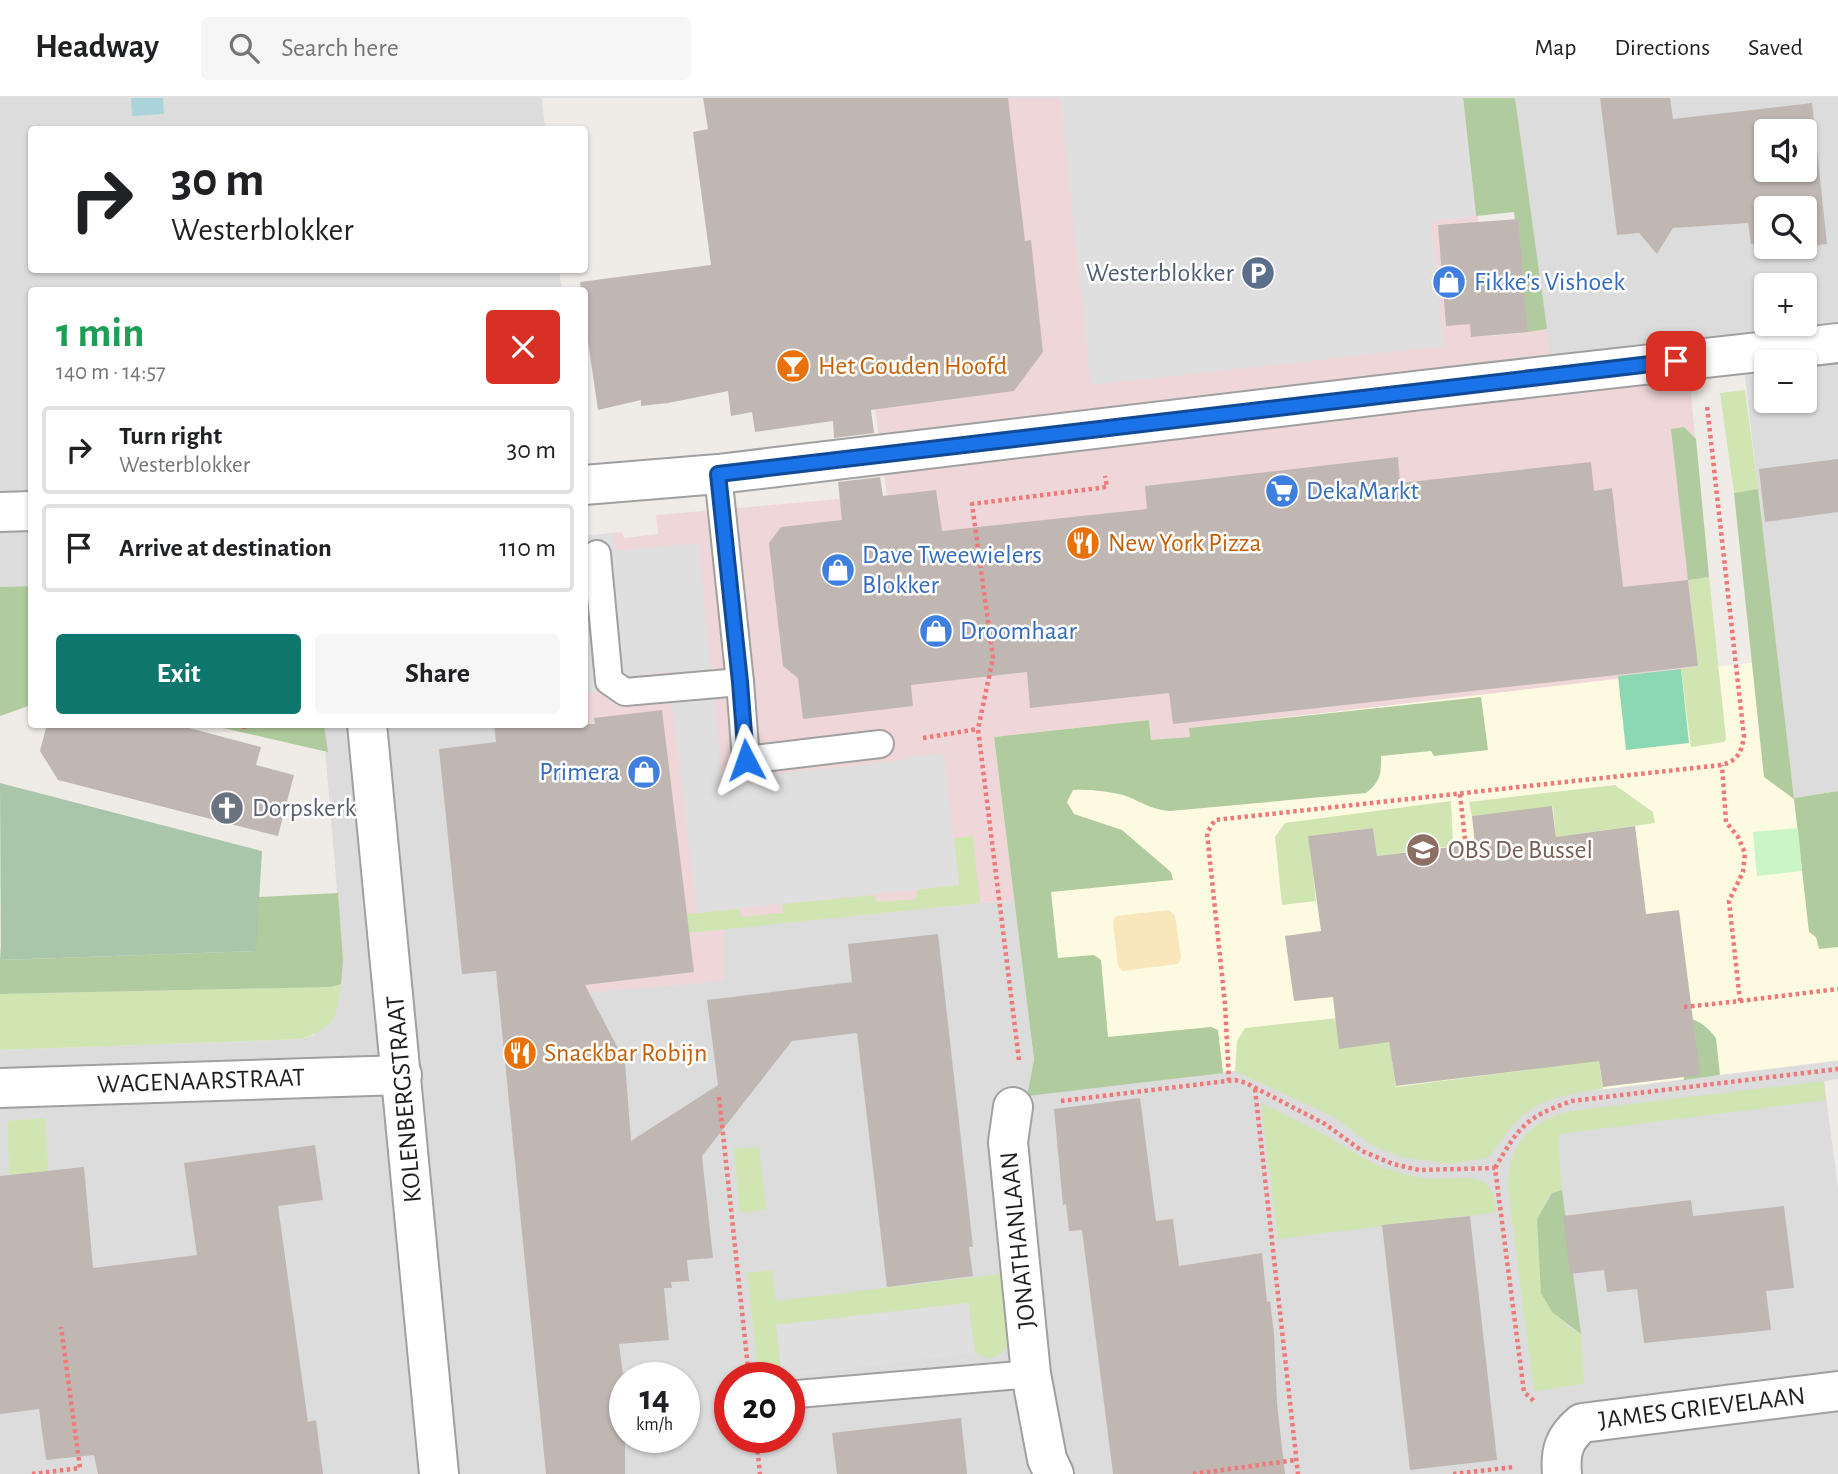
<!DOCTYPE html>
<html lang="en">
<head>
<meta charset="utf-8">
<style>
	body { margin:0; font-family:"Alegreya Sans",sans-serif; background:#f6f6f6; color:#202124; height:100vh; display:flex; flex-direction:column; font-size:26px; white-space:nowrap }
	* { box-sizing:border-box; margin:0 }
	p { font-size:23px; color:#757577 }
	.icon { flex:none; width:38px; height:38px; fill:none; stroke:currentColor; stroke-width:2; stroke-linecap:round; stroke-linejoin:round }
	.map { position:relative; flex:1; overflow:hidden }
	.sheet { position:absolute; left:28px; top:189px; width:560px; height:441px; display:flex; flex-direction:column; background:#fff; border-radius:7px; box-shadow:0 2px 5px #0004 }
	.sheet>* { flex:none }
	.hud { position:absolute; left:28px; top:28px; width:560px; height:147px; border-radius:7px; box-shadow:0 2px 5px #0004; background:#fff; color:#202124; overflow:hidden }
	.controls { position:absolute; left:1754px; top:21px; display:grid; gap:14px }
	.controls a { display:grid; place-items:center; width:63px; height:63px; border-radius:7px; background:#fff; box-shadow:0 2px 5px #0004; font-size:35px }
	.speed { position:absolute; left:609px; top:1264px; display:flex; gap:14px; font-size:35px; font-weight:700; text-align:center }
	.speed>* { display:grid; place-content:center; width:91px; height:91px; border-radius:50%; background:#fff; box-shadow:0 2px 5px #0004; line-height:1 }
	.speed small { font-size:18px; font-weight:400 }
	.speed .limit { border:10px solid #d22; background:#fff; color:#111 }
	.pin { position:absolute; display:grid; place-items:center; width:60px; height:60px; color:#fff; margin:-30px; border-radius:14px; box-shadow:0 4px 10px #0006 }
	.me { position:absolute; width:77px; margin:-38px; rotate:356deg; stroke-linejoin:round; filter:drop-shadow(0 0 5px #0008) }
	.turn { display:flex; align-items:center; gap:24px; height:147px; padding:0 28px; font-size:32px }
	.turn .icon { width:91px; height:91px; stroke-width:2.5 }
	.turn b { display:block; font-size:49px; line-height:60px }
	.round { display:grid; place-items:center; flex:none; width:74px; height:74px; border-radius:7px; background:#f6f6f6 }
	.head { display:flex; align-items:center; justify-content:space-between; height:119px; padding:0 28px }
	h1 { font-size:42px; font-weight:700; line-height:52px; color:#1e9e55 }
	.primary-button { display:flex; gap:14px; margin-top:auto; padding:14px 28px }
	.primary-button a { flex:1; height:80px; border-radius:7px; background:#0f766e; color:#fff; font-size:28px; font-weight:700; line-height:80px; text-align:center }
	.primary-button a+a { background:#f6f6f6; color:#202124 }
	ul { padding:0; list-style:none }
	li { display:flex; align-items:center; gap:21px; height:88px; margin:0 14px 10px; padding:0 14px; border:4px solid #e0e0e0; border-radius:7px }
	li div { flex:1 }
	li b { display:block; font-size:26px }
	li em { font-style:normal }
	header { display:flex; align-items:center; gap:42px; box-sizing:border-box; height:98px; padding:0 35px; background:#fff; border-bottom:2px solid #e0e0e0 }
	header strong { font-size:33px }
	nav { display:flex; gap:38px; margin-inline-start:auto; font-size:24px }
	.search { width:490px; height:63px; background:#f6f6f6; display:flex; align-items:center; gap:18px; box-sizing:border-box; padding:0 24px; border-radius:7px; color:#757577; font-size:26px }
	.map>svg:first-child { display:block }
	.residential { fill:#dddcdd; fill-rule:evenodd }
	.commercial { fill:#efd7d9 }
	.education { fill:#fdfae2 }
	.grass { fill:#d0e5b1 }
	.forest { fill:#b0cb9e }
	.sand { fill:#f9e6ba }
	.cemetery { fill:#a9c6ab }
	.park { fill:#c9f5c7 }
	.pitch { fill:#8bd8b2 }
	.parking { fill:#dfdfdf }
	.water { fill:#aad4d9 }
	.building { fill:#c0b7b3; fill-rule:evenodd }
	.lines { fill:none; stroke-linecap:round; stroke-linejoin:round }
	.service-casing { stroke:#a0a0a0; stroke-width:30 }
	.minor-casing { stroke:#a0a0a0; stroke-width:42 }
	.path { stroke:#ef7878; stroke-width:4.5; stroke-dasharray:3.5 3.5; stroke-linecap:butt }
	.service { stroke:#fff; stroke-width:26 }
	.minor { stroke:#fff; stroke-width:38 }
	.route-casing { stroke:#114b97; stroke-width:18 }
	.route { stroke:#1a73e8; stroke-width:12 }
	.labels { text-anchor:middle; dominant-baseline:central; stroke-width:5; stroke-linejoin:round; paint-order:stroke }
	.service-label { font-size:26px; fill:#4e5e75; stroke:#fff; text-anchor:end }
	.shop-label { font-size:26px; fill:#366cbe; stroke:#fff; text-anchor:start }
	.food-label { font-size:26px; fill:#c56008; stroke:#fff; text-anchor:start }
	.worship-label { font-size:26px; fill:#5b616d; stroke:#fff; text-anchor:start }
	.education-label { font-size:26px; fill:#785e54; stroke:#fff; text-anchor:start }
	.street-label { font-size:26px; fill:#1f1f1f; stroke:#fff }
</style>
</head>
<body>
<header>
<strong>Headway</strong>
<div class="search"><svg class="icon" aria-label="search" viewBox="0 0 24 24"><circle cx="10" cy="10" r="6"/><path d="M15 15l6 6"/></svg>Search here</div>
<nav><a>Map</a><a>Directions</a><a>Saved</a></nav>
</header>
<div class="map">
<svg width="1838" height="1376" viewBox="0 0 1838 1376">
	<rect width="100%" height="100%" fill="#efebe7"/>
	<g class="residential">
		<polygon points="0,0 542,0 545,31 32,32 32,172 559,172 562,192 32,192 31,488 0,489"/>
		<path d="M 1515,0 L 1838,0 L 1838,693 L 1794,700 L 1744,271 L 1553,292 ZM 1766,33 L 1804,33 L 1804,72 L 1766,72 ZM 1766,110 L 1804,110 L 1804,149 L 1766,149 ZM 1766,187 L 1804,187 L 1804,226 L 1766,226 ZM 1766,264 L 1804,264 L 1804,303 L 1766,303 Z"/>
		<path d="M 323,627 L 556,627 L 724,831 L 980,805 L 1016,803 L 1034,962 L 1028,997 L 1235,973 L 1595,967 L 1598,992 L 1838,963 L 1838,981 L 1824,983 L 1838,1090 L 1838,1376 L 0,1376 L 0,952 L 301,941 L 314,937 L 343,862 ZM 625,1279 L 684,1279 L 684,1339 L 625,1339 ZM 730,1279 L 789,1279 L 789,1339 L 730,1339 Z"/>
	</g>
	<polygon class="commercial" points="839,0 1463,0 1493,238 1547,231 1553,291 1689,276 1718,570 1191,630 1190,639 1151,644 1149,623 1016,803 980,805 724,831 724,883 582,895 585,438 622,434 624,440 658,436 656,417 887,397 863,222"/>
	<polygon class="education" points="1776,562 1794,700 1838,693 1838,962 1597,992 1595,968 1394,994 1235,973 1032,978 1034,962 994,639 1149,622 1151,643 1190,639 1190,631"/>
	<g class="grass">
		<polygon points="1745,292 1758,391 1734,395 1720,295"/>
		<polygon points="1709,479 1726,641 1724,644 1691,649 1681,571 1697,569 1689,482"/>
		<polygon points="1615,687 1653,714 1655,725 1556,739 1553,709 1472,718 1469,704"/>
		<polygon points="1451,703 1453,748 1377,758 1373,730 1309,738 1316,803 1282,807 1275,739 1285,725"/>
		<polygon points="973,738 980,805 689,835 687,816 740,811 741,819 783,815 782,806 875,797 876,804 917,801 917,791 959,787 954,740"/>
		<path d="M 341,886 C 337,919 335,929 301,941 L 0,952 L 0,896 L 331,889 Z"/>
		<path d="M 1385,915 L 1396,989 L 1541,970 L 1598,957 L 1603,991 C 1567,996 1536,1000 1511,1029 C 1503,1039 1497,1051 1487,1060 L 1450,1066 L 1401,1059 L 1372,1047 L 1334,1019 L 1235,973 L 1237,943 L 1245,930 Z"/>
		<path d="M 1824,983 L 1826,1002 L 1560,1036 L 1558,1043 L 1562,1092 L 1552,1095 L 1544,1105 L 1567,1228 L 1581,1236 L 1584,1286 L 1534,1293 L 1508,1090 C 1508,1047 1529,1024 1570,1013 Z"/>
		<polygon points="1261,1005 1312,1030 1382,1070 1427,1081 1473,1080 1486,1085 1493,1096 1497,1114 1278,1141"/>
		<polygon points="45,1020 51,1113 0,1087 9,1086 8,1023"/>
		<polygon points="759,1049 766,1112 740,1115 734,1051"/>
		<polygon points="772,1172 776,1203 1009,1175 1010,1245 1002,1255 989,1261 975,1255 968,1205 776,1227 782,1279 759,1279 747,1175"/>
	</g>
	<g class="forest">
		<polygon points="1463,0 1515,0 1547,231 1527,234 1514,114 1476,118"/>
		<polygon points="1684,329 1696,341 1709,479 1688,482 1671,331"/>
		<polygon points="1758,391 1794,700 1838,693 1838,849 1819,851 1816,839 1809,834 1794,701 1764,679 1734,395"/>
		<polygon points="31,488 31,607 0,618 0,489"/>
		<path d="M 1481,599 L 1488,652 L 1434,658 L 1431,653 L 1381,658 C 1381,676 1381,683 1366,695 L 1170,713 C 1148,711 1141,703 1123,697 C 1106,693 1089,691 1073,692 L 1067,704 L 1074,716 L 1122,732 L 1171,774 L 1173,782 L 1051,794 L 1058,860 L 1094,857 L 1101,862 L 1108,939 L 1211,929 L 1218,932 L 1223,975 L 1027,998 L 1034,962 L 994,639 L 1149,622 L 1151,642 L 1190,639 L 1189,630 Z"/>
		<polygon points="210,627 324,627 328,654"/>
		<polygon points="338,795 343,862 341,886 331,889 0,896 0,846 1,862 255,853 259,799"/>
		<path d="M 1677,919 C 1695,919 1705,926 1716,940 L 1720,977 L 1684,982 Z"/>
		<polygon points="1562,1092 1581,1236 1552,1214 1541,1195 1537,1121 1552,1095"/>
	</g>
	<polygon class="sand" points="1169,812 1175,818 1181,860 1178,866 1122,873 1118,868 1113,824 1116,818"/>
	<polygon class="cemetery" points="0,685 262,753 256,853 1,862"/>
	<polygon class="park" points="1798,730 1802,773 1757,778 1753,734"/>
	<polygon class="pitch" points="1681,571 1689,645 1626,652 1618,578"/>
	<g class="parking">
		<polygon points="1060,0 1463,0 1476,118 1431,123 1444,248 1091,287"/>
		<polygon points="613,435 615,453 698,445 722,682 905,662 904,660 944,655 959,787 697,815 668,574 596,582 596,594 585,596 584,438"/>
		<polygon points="968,1205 975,1255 782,1279 776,1227"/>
	</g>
	<polygon class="water" points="131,0 163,0 164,16 132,18"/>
	<g class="building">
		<polygon points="703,0 1008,0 1025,143 1031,142 1043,254 1014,293 871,312 874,335 834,340 833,323 755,334 752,314 731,318 728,293 668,305 641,308 641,302 598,312 584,216 584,192 581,192 580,184 711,167 693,34 708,31"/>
		<path d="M 1600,0 L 1670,0 L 1673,21 L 1812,5 L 1827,146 L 1804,149 L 1804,110 L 1766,110 L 1766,145 L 1751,146 L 1748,125 L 1673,130 L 1657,156 L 1639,135 L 1617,137 ZM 1766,33 L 1804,33 L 1804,72 L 1766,72 Z"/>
		<polygon points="1518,121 1528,234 1471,239 1470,226 1446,228 1438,127"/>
		<polygon points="1398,359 1400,385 1591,364 1594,393 1612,390 1623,489 1688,482 1698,568 1173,626 1169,595 1030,610 1027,574 911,587 913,608 803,621 798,580 783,568 769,445 781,429 842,422 838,384 880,379 883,398 936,392 942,433 1147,411 1145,388"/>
		<polygon points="1838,361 1838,414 1765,424 1759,371"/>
		<polygon points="662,612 694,874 585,887 625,964 631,1043 718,987 707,902 852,884 848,846 938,836 973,1149 969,1149 973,1178 887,1189 857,935 792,943 702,1058 713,1160 687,1162 689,1183 671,1184 672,1190 664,1190 669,1242 619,1246 625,1292 625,1376 546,1376 496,873 462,876 439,651 496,644 494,626 595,626 594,620"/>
		<polygon points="47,626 174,626 261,649 256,667 294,677 278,738 58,682 40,653"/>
		<polygon points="1552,708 1556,739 1635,728 1646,816 1679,812 1700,977 1603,989 1599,963 1396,988 1389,944 1339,951 1333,899 1294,903 1285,838 1321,833 1308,738 1373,730 1377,758 1475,746 1472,718"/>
		<polygon points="1140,1000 1156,1123 1173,1121 1179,1168 1262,1155 1267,1204 1270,1203 1274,1235 1277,1305 1285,1376 1113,1376 1082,1132 1069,1133 1066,1106 1063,1107 1054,1011"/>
		<polygon points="315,1047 323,1102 278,1108 308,1324 316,1322 323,1376 98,1376 94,1357 46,1362 39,1311 0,1316 0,1078 84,1069 93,1170 197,1157 184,1065"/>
		<polygon points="1691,1102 1693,1118 1784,1108 1794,1190 1766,1193 1771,1232 1644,1245 1637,1191 1607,1194 1604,1172 1570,1176 1563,1118"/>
		<polygon points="1470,1118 1497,1362 1410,1372 1382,1127"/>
		<polygon points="961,1320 967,1376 837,1376 832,1335"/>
	</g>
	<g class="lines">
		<g class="service-casing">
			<g id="service">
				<polyline points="718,376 740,584 746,662 880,646"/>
				<polyline points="597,456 609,583 625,594 740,584"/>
				<polyline points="797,1296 1031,1276"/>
			</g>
		</g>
		<g class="minor-casing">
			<g id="minor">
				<polyline points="584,387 718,376 1422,292 1838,245"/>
				<polyline points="0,414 32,413"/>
				<polyline points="367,626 439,1376"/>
				<polyline points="0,990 402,977"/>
				<polyline points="1013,1009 1008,1044 1031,1276 1047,1361 1054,1376"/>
				<path d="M 1562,1376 C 1560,1353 1564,1340 1582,1325 L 1838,1293"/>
			</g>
		</g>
		<g class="path">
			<polyline points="244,631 244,626"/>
			<polyline points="923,640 978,631"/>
			<polyline points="1460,696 1465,741"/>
			<polyline points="1740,903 1838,891"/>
			<polyline points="1684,909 1740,903 1729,803 1743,774 1745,755 1738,739 1726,724 1722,667"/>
			<polyline points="1019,962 978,631 993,560 972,406 1107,389 1105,378"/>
			<path d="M 1229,983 L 1225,906 L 1207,735 L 1215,722 L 1722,667 C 1738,662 1741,655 1744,639 L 1707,308"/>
			<polyline points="1255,991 1298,1376"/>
			<polyline points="719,999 749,1279"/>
			<polyline points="1061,1003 1235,982 1246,985 1325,1026 1362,1053 1393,1066 1419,1072 1495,1070 1524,1294 1535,1304"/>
			<path d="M 1495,1070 C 1519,1029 1525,1019 1572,1003 L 1838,971"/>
			<polyline points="756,1339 760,1376"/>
			<polyline points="32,1376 80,1370 61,1229"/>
			<polyline points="1193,1376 1296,1362"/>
			<polyline points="1453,1376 1514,1369"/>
		</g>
		<use href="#service" class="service"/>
		<use href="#minor" class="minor"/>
	</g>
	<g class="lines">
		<g class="route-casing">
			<polyline id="route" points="746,662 740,584 718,376 1676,263"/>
		</g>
		<use href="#route" class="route"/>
	</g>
	<defs>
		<g id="parking-disc" transform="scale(1.75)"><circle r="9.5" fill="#5c6f8a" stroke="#fff"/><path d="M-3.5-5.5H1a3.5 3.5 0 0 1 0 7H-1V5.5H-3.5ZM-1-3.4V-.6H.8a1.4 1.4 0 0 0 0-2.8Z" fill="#fff"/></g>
		<g id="shop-disc" transform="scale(1.75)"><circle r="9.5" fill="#3f7fe0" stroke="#fff"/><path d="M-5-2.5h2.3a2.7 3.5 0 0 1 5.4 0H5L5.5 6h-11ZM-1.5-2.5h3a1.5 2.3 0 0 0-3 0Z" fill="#fff"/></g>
		<g id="bar-disc" transform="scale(1.75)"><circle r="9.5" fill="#e8710a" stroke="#fff"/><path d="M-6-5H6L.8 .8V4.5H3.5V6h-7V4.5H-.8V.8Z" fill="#fff"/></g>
		<g id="supermarket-disc" transform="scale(1.75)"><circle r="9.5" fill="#3f7fe0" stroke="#fff"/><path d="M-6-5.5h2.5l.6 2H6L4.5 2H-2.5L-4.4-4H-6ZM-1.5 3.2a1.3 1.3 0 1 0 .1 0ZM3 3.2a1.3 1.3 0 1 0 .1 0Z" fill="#fff"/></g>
		<g id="restaurant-disc" transform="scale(1.75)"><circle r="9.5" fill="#e8710a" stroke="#fff"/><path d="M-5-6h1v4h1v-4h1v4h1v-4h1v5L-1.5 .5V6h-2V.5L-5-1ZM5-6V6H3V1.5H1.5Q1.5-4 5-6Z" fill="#fff"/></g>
		<g id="church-disc" transform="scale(1.75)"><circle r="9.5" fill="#6b7280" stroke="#fff"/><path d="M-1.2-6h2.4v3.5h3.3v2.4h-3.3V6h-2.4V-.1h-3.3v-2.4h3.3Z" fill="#fff"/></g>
		<g id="school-disc" transform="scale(1.75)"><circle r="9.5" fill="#8d6e63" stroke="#fff"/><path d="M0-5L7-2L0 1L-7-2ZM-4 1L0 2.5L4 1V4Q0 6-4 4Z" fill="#fff"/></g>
	</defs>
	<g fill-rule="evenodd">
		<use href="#parking-disc" x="1258" y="175"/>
		<use href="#shop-disc" x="1449" y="184"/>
		<use href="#bar-disc" x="793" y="268"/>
		<use href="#supermarket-disc" x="1282" y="393"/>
		<use href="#restaurant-disc" x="1083" y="445"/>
		<use href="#shop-disc" x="838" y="472"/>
		<use href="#shop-disc" x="936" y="533"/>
		<use href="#shop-disc" x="644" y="674"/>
		<use href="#church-disc" x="227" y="710"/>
		<use href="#school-disc" x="1423" y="752"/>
		<use href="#restaurant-disc" x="520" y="955"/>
	</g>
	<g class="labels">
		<g class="service-label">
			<text x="1234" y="175">Westerblokker</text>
		</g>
		<g class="shop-label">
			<text x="1474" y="184">Fikke's Vishoek</text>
			<text x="1306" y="393">DekaMarkt</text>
			<text x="862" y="457">Dave Tweewielers<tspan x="862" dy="30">Blokker</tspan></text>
			<text x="960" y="533">Droomhaar</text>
			<text x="620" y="674" text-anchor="end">Primera</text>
		</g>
		<g class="food-label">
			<text x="818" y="268">Het Gouden Hoofd</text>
			<text x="1108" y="445">New York Pizza</text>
			<text x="544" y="955">Snackbar Robijn</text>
		</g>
		<g class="worship-label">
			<text x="252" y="710">Dorpskerk</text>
		</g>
		<g class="education-label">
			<text x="1448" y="752">OBS De Bussel</text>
		</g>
		<g class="street-label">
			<text transform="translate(201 983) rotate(-2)">WAGENAARSTRAAT</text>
			<text transform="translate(404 1001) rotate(-95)">KOLENBERGSTRAAT</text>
			<text transform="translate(1018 1142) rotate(-96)">JONATHANLAAN</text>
			<text transform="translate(1702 1310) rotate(-7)">JAMES GRIEVELAAN</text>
		</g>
	</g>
</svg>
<div class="controls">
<a><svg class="icon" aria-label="sound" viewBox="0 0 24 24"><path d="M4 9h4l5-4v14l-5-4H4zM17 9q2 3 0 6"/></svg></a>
<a><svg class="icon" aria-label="search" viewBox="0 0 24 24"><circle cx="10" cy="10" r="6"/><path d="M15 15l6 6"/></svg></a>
<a>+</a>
<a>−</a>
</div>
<div class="speed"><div>14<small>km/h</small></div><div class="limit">20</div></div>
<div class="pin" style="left:1676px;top:263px;background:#d93025"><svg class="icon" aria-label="arrive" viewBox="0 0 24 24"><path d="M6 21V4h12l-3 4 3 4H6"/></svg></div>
<svg class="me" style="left:746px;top:662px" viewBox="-20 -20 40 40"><path d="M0-17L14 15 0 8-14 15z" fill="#1a73e8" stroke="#fff" stroke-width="4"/></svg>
<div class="hud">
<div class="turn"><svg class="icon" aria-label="right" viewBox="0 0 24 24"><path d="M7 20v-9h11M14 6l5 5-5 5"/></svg><div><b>30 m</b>Westerblokker</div></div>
</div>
<section class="sheet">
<div class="head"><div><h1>1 min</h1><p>140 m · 14:57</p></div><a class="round" style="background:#d93025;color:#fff"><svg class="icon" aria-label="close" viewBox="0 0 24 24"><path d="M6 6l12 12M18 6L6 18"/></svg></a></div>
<ul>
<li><svg class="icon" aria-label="right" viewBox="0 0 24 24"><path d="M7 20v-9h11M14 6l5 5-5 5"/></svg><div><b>Turn right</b><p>Westerblokker</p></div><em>30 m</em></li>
<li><svg class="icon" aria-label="arrive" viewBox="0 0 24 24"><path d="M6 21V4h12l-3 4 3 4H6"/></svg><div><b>Arrive at destination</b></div><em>110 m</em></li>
</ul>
<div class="primary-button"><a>Exit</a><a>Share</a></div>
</section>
</div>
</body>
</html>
